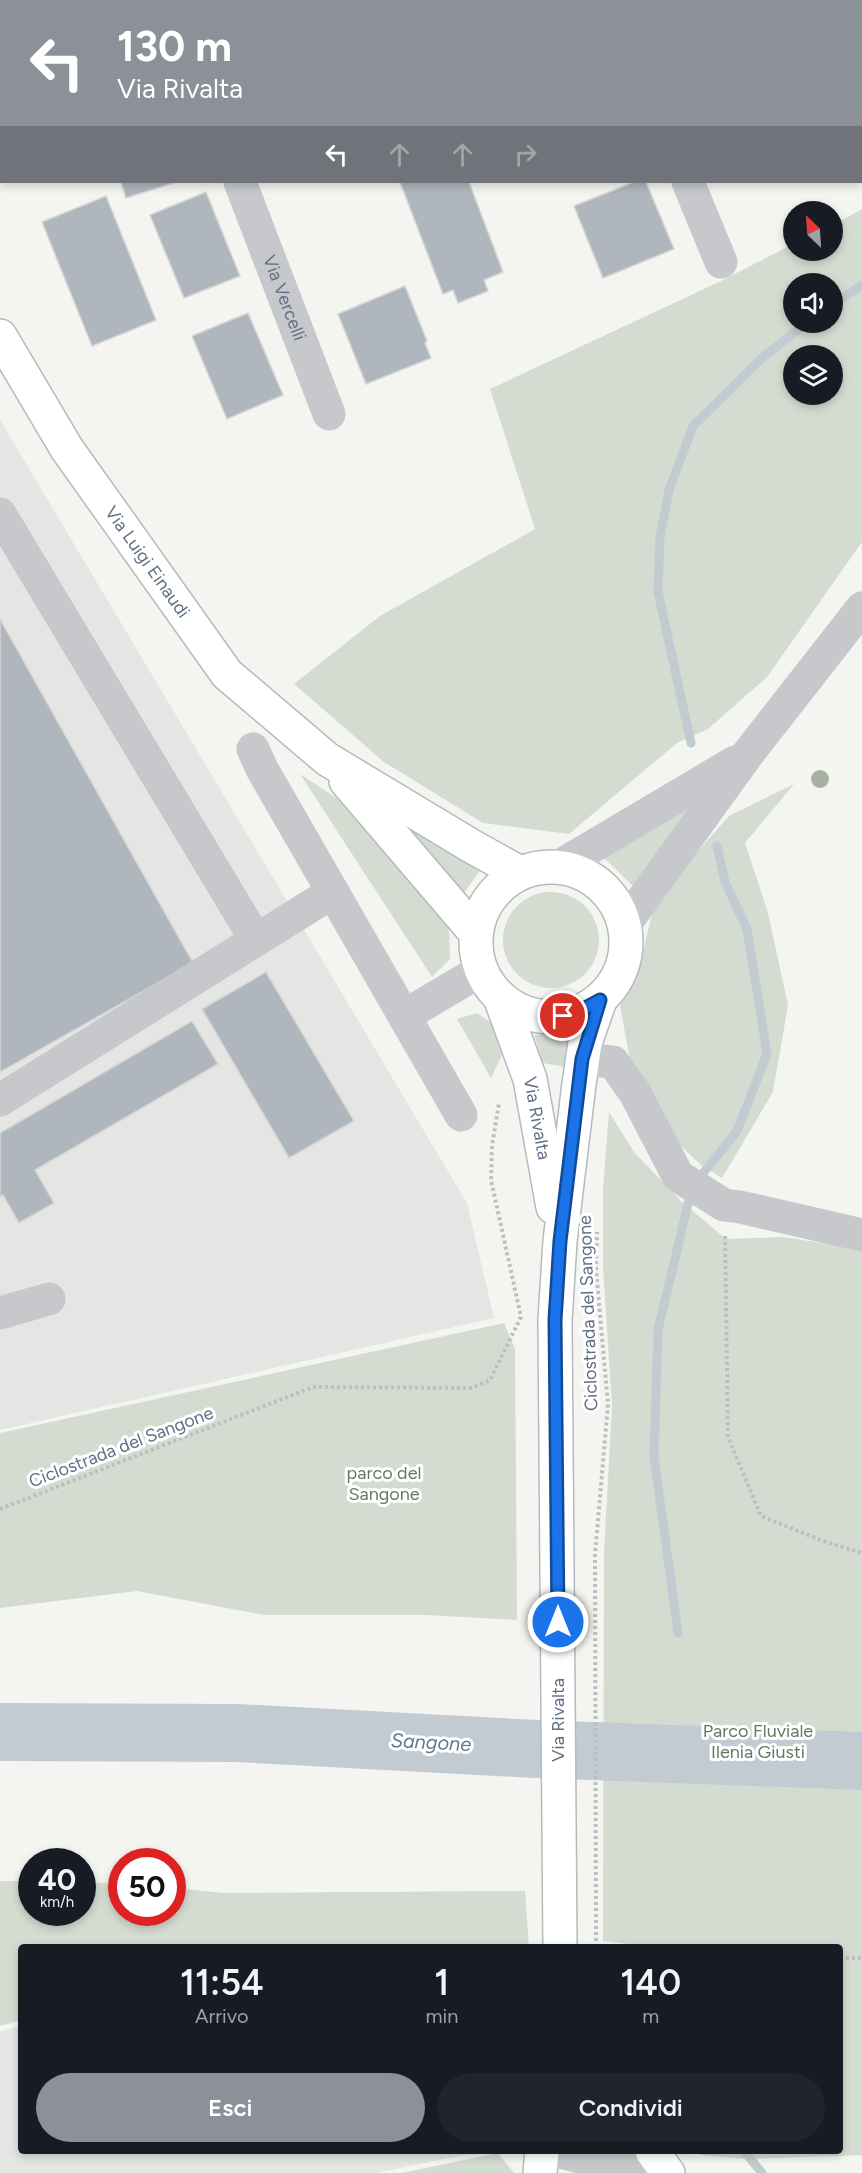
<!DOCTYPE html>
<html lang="it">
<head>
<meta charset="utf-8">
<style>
	body { margin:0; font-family:Figtree,sans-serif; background:#20242c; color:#f1f3f6; height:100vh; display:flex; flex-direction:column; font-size:22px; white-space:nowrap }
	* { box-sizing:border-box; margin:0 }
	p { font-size:20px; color:#9ea1a6 }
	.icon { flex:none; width:33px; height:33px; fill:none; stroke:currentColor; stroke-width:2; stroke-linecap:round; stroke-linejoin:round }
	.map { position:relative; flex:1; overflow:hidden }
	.side { position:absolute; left:18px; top:1944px; width:825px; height:210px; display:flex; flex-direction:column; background:#171b24; border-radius:6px; box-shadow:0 3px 9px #0003 }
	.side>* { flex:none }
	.guide { position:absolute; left:0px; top:0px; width:862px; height:183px; box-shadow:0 3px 9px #0003; background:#8c9099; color:#fff; overflow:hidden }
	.needle { width:39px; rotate:335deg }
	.buttons { position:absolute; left:783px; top:201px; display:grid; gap:12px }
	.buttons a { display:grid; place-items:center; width:60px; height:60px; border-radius:50%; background:#171b24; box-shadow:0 3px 9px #0003; font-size:30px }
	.speed { position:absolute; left:18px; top:1848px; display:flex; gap:12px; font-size:30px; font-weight:700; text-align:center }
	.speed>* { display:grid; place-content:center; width:78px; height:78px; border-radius:50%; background:#171b24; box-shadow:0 3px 9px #0003; line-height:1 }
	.speed small { font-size:15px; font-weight:400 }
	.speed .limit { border:9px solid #d22; background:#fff; color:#111 }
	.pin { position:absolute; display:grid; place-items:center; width:51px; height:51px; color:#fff; margin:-26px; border:3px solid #fff; border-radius:50%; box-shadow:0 2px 6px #0007 }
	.me { position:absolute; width:66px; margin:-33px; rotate:0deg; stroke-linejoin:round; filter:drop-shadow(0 0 4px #0008) }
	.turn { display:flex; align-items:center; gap:21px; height:126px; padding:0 18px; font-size:27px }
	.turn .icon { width:78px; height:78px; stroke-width:2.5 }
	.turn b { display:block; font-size:42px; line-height:51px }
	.lanes { display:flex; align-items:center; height:57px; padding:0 18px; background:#0003; justify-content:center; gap:30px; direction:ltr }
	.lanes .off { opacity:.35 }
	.eta { display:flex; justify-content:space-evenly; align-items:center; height:102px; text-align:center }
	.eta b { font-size:36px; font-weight:600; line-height:42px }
	.cta { display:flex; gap:12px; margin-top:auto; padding:12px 18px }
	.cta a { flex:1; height:69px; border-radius:36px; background:#8c9099; color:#fff; font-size:24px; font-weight:600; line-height:69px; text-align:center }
	.cta a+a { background:#20242c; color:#f1f3f6 }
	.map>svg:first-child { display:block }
	.built { fill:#e5e5e4 }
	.green { fill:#d4dcd1; fill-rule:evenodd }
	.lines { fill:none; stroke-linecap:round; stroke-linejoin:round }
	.stream { stroke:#c3cbd2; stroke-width:9 }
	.river { stroke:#c3cbd2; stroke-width:58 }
	.building { fill:#b0b6bd; stroke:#d5d6d3; stroke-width:1.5 }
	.major-casing { stroke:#b6b9be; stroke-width:36 }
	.path { stroke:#bdbec1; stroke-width:4; stroke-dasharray:3 3; stroke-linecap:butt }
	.minor { stroke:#c6c8cc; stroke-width:33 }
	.major { stroke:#fff; stroke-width:33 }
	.tree { fill:#a4b1a1 }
	.route-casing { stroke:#114b97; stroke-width:15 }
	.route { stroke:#1a73e8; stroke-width:10 }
	.labels { text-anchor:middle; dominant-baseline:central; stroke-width:6; stroke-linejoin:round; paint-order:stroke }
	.street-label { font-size:18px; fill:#616f84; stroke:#fff }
	.park-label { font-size:18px; fill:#627a60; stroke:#fff }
	.water-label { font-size:20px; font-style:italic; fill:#617989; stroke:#fff }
</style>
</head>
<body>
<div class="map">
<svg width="862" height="2173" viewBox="0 0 862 2173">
	<rect width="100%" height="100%" fill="#f4f5f0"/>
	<g class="built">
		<polygon points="0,420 467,1203 494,1318 0,1430"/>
		<polygon points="21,2025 21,2151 483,2151 376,2173 0,2173 0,2032"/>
	</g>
	<g class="green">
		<path d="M 862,209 L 862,542 L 767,677 L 708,729 L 677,743 L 569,834 L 483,823 L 384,762 L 294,684 L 380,616 L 535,529 L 490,389 L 719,282 L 793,244 L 794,250 L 832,250 L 833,225 ZM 794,284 L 832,284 L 832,322 L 794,322 ZM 794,356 L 832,356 L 832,394 L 794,394 Z"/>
		<polygon points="300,774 338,799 397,861 434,904 449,928 450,959 432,977"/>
		<polygon points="719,778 635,888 601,855"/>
		<polygon points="794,784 745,843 768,913 788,1005 773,1092 722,1178 701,1165 658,1124 630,1060 620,1006 644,947 656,898 729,816"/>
		<polygon points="386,806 483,866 462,896"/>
		<circle cx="551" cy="940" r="48"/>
		<polygon points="477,1013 495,1025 503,1053 491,1078 457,1019"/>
		<polygon points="576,1032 570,1068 543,1063 534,1035"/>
		<polygon points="609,1112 634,1152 681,1201 726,1239 783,1237 862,1249 862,2155 746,2159 701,2155 698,2151 840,2151 840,1947 655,1947 603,1941 604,1552 612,1406 603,1268 603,1189"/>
		<polygon points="504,1323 515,1349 517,1620 425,1615 264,1615 137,1591 0,1608 0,1433"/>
		<polygon points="0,1881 31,1881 32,1912 82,1912 83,1882 121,1884 122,1912 172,1912 173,1888 225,1893 525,1891 529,1947 21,1947 21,2020 0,2026"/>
		<polygon points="498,2153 514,2173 401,2173"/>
	</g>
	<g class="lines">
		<g class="stream">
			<polyline points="801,0 802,2"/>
			<polyline points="861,114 862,116"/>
			<polyline points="832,305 862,285"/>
			<polyline points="691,743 658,592 660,538 669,490 693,426 762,358 808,322"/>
			<polyline points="678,1633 654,1456 658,1330 692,1187 737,1131 767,1054 747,929 725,882 717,846"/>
			<polyline points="744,2151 762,2173"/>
		</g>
		<polyline class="river" points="0,1732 237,1733 536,1749 862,1761"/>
	</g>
	<g class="building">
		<rect x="332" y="0" width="72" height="2"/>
		<polygon points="121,182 176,182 126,198"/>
		<polygon points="400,182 469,182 503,272 484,280 488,291 458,303 453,290 443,294"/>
		<polygon points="634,182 646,182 674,249 603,278 574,206"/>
		<polygon points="206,192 240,276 184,298 150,215"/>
		<polygon points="106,196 156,320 92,346 42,222"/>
		<polygon points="405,286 427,341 425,343 431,358 366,384 338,314"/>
		<polygon points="248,313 283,395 227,419 192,336"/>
		<polygon points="0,619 193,963 0,1072"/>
		<polygon points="266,972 354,1121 289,1158 202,1009"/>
		<polygon points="192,1021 218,1064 35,1170 54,1203 19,1223 3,1195 0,1197 0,1133"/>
	</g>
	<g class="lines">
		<g class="major-casing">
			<g id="major">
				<path id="s2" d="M 0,336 L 67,449 L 227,674 L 327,759 L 473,847 L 520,873"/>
				<polyline points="346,781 475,932"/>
				<circle cx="551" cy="942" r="75"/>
				<path id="s3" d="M 501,1000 L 530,1079 L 553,1207"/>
				<polyline points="560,1947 555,1320 560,1241 579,1084 585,1043 600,1000"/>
				<polyline points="652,2151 668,2173"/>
				<polyline points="540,2173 542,2151"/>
			</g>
		</g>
		<g class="path">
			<polyline points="725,1236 728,1437 761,1516 823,1541 862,1553"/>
			<polyline points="0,1509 313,1387 472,1388 490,1380 521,1317 491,1180 492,1146 499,1103"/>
			<polyline points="596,1947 595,1555 608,1404 596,1270 597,1232"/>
			<polyline points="840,1958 862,1958"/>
		</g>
		<g class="minor">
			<polyline points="173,0 174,2"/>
			<polyline points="614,0 614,2"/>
			<path id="s1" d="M 240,182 L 329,414"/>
			<polyline points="688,182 721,262"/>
			<polyline points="0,514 256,940"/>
			<polyline points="253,749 262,769 461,1115"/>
			<polyline points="558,867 735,762"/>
			<polyline points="625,924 747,755 862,608"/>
			<polyline points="404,1016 480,971"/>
			<polyline points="582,1059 613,1062 635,1093 678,1176 724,1205 740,1207 862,1235"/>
			<polyline points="0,1100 333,892"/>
			<polyline points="0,1313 49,1299"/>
			<polyline points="557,2151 629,2170 635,2173"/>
		</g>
		<use href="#major" class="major"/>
	</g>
	<circle class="tree" cx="820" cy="779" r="9"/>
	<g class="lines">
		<g class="route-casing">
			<polyline id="route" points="558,1622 555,1320 560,1241 582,1059 600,1000 576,1013 563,1016"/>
		</g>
		<use href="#route" class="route"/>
	</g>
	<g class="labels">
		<g class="street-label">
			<text stroke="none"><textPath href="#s1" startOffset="124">Via Vercelli</textPath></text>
			<text stroke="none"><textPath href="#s2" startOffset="270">Via Luigi Einaudi</textPath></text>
			<text stroke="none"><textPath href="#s3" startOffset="124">Via Rivalta</textPath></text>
			<text transform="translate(588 1313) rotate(-92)">Ciclostrada del Sangone</text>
			<text transform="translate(121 1447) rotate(-21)">Ciclostrada del Sangone</text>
			<text transform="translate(558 1720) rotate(-90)">Via Rivalta</text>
		</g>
		<g class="park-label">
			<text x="384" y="1473">parco del<tspan x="384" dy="21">Sangone</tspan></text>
			<text x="758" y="1731">Parco Fluviale<tspan x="758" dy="21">Ilenia Giusti</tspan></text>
		</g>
		<g class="water-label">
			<text transform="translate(431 1742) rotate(3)">Sangone</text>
		</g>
	</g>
</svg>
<div class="buttons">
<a><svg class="needle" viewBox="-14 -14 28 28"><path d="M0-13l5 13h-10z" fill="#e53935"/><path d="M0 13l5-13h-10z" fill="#9ea1a6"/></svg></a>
<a><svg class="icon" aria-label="sound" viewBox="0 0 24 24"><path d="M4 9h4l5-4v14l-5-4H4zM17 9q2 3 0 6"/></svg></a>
<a><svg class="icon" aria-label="layers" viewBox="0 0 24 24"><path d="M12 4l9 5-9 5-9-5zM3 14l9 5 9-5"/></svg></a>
</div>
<div class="speed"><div>40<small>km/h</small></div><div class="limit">50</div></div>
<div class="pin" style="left:563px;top:1016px;background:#d93025"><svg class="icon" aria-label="arrive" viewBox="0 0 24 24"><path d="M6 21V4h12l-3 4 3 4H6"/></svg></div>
<svg class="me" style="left:558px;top:1622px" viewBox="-20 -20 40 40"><circle r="17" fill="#1a73e8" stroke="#fff" stroke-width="3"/><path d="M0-11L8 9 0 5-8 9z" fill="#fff"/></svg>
<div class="guide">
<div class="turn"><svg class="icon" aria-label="left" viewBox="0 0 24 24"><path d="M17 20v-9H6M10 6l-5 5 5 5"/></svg><div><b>130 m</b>Via Rivalta</div></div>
<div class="lanes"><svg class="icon" aria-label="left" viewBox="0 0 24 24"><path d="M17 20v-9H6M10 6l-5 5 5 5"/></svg><svg class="icon off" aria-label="ahead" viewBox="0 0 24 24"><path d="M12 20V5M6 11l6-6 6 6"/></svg><svg class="icon off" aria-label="ahead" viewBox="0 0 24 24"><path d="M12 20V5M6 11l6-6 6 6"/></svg><svg class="icon off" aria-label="right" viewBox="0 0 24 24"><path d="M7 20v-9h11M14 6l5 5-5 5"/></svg></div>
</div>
<section class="side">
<div class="eta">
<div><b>11:54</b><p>Arrivo</p></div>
<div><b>1</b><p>min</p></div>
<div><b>140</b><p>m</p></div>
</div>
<div class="cta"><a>Esci</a><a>Condividi</a></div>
</section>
</div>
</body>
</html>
